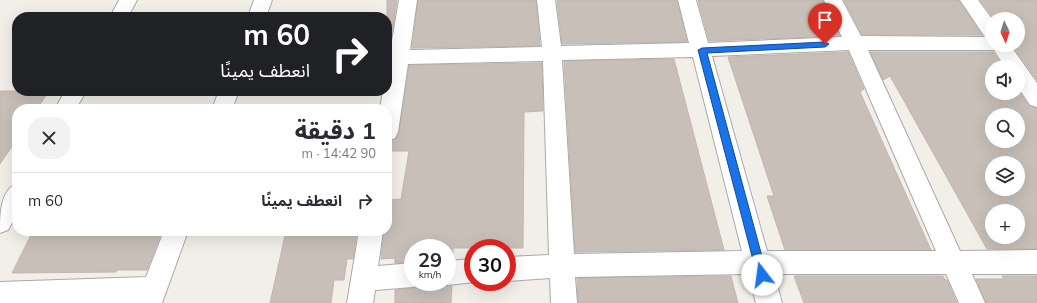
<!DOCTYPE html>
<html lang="ar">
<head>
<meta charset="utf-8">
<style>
	body { margin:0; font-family:Mulish,"Noto Sans Arabic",sans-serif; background:#f2f2f3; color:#2b2b33; direction:rtl; height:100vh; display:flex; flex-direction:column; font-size:15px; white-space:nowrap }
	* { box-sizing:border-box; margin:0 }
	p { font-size:13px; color:#7c7c81 }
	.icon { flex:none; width:22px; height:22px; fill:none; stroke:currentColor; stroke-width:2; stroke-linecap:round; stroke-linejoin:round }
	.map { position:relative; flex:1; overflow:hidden; direction:ltr }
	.sheet { position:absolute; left:12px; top:104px; width:380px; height:132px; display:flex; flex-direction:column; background:#fff; border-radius:16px; box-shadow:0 4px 16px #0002; direction:rtl }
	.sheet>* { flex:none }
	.top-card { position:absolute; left:12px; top:12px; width:380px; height:84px; border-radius:16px; box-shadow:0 4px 16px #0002; direction:rtl; background:#202124; color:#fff; overflow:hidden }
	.needle { width:26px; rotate:176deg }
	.tools { position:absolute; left:985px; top:12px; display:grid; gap:8px }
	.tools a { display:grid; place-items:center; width:40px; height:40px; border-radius:50%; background:#fff; box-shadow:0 4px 16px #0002; font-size:20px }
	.speed { position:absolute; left:404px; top:239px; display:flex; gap:8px; font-size:20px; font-weight:700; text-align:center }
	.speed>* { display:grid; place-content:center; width:52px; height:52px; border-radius:50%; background:#fff; box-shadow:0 4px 16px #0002; line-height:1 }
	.speed small { font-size:10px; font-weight:400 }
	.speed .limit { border:6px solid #d22; background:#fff; color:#111 }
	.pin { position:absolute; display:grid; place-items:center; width:34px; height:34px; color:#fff; margin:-41px -17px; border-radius:50% 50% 50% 0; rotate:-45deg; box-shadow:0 0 4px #0007 }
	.pin .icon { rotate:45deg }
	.me { position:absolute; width:44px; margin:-22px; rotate:345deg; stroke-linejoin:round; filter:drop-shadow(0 0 3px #0008) }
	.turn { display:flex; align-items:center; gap:14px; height:84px; padding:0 16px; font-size:18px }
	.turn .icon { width:52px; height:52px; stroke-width:2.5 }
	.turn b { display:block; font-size:28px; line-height:34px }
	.round { display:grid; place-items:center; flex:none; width:42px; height:42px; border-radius:16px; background:#f2f2f3 }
	.summary { display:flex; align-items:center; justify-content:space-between; height:68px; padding:0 16px }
	h1 { font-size:24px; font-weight:700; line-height:30px }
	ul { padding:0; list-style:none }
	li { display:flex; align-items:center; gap:12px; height:56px; padding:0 16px; border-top:1px solid #e1e1e2 }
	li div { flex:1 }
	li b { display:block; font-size:15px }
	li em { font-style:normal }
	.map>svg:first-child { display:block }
	.building { fill:#c7bfb8; stroke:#c4b6ab; fill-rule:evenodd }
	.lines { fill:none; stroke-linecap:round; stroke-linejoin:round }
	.minor-casing { stroke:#a9a9a9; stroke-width:2 }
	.minor { fill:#fff; fill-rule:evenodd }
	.route { fill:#1a73e8; stroke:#114b97 }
</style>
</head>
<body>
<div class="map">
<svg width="1037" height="303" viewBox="0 0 1037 303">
	<rect width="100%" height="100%" fill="#f2efe9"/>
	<g class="building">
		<polygon points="387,0 397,0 392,34 387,34"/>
		<polygon points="418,0 536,0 540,46 412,48"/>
		<polygon points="557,0 677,0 687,42 562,44"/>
		<polygon points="698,0 823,0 840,36 709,41"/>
		<polygon points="844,0 959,0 982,35 862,35"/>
		<polygon points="980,0 1037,0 1037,80 1012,45 1018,45 1018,19 994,19"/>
		<polygon points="848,52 864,89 860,92 931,250 785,250 767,196 774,196 728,57"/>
		<path d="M 870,52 L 993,52 L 1003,67 L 992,67 L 992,93 L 1018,93 L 1018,90 L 1029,106 L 1037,108 L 1037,249 L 987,249 L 890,76 L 883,80 ZM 992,115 L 1018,115 L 1018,141 L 992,141 ZM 992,163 L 1018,163 L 1018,189 L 992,189 ZM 992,211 L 1018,211 L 1018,237 L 992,237 Z"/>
		<polygon points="674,59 724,250 575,252 564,61"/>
		<polygon points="542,63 543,111 524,112 523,248 453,248 453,259 447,260 447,248 413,248 413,262 395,263 395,258 381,259 384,231 387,231 387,200 401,199 409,151 390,151 392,141 396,139 399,132 409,65"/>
		<polygon points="0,91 49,91 37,109 17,109 17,139 0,164"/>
		<polygon points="33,231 162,231 147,270 117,270 116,272 12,273"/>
		<polygon points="286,231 357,231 353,259 347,259 344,280 334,280 331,303 270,303"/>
		<polygon points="731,276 738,303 578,303 577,278"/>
		<polygon points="794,276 943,276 945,280 947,280 957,303 804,303"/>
		<polygon points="1002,276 1037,276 1037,303 986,303 976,279 1004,279"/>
		<polygon points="424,282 439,282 446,286 452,286 451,303 395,303 395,290 414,288"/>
	</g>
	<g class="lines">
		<g class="minor-casing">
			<g id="minor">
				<polygon points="119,0 137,0 128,17 110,17"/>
				<polygon points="254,0 272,0 266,17 248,17"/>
				<path d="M 399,0 L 417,0 L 410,50 L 542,47 L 537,0 L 555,0 L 561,46 L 689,43 L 678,0 L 696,0 L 708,43 L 842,37 L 824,0 L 842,0 L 861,36 L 985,37 L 960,0 L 978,0 L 992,19 L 992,45 L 1010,45 L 1037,83 L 1037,107 L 1030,105 L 1018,87 L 1018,67 L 1005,67 L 994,50 L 868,50 L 960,251 L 1037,250 L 1037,274 L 972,274 L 985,303 L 959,303 L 946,274 L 774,274 L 782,303 L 756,303 L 748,274 L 575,277 L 577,303 L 551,303 L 550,278 L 507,281 L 507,257 L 549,255 L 543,61 L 408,64 L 398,132 L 395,138 L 387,141 L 387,109 L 380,109 L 383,91 L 387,91 L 387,70 ZM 849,50 L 936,251 L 767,251 L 712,56 ZM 693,57 L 742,251 L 574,254 L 562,60 Z"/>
				<polygon points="65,91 86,91 76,109 55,109"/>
				<polygon points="219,91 239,91 232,109 212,109"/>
				<path d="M 17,183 L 17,214 L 8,230 L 0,233 C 0,214 0,191 17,183 Z"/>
				<polygon points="164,231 188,231 162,303 0,303 0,282 146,277"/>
				<polygon points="359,231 383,231 378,266 413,263 413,282 423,282 422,283 413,287 375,290 373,303 347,303"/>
				<polygon points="473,259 473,282 475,282 447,285 440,282 447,282 447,261"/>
			</g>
		</g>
		<use href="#minor" class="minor"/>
	</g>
	<polygon class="route" points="825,42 829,44 825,47 707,53 767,275 766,279 762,280 758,279 757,275 698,50 702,48"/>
</svg>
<div class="tools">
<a><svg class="needle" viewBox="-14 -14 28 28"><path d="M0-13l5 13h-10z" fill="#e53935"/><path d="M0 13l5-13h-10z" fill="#7c7c81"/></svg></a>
<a><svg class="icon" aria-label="sound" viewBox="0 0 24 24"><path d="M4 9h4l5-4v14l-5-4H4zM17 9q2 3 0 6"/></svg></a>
<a><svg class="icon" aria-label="search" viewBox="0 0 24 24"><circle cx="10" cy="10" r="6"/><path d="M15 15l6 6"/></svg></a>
<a><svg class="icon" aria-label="layers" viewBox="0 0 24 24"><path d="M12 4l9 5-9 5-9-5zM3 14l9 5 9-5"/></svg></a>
<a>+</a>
</div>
<div class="speed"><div>29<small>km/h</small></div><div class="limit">30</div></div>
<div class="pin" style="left:825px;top:44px;background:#d93025"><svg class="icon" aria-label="arrive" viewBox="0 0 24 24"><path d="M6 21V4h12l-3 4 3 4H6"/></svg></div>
<svg class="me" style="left:762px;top:275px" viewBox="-20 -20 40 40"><circle r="19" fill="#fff"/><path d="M0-13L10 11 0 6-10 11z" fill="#1a73e8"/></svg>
<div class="top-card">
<div class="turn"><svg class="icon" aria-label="right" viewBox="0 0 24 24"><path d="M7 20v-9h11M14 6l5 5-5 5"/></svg><div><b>60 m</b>انعطف يمينًا</div></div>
</div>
<section class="sheet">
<div class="summary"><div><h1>1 دقيقة</h1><p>90 m · 14:42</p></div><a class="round"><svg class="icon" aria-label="close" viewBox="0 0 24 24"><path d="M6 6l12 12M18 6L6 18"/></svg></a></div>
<ul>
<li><svg class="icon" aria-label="right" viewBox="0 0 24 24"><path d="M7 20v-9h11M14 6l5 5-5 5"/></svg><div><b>انعطف يمينًا</b></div><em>60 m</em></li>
</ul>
</section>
</div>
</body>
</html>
